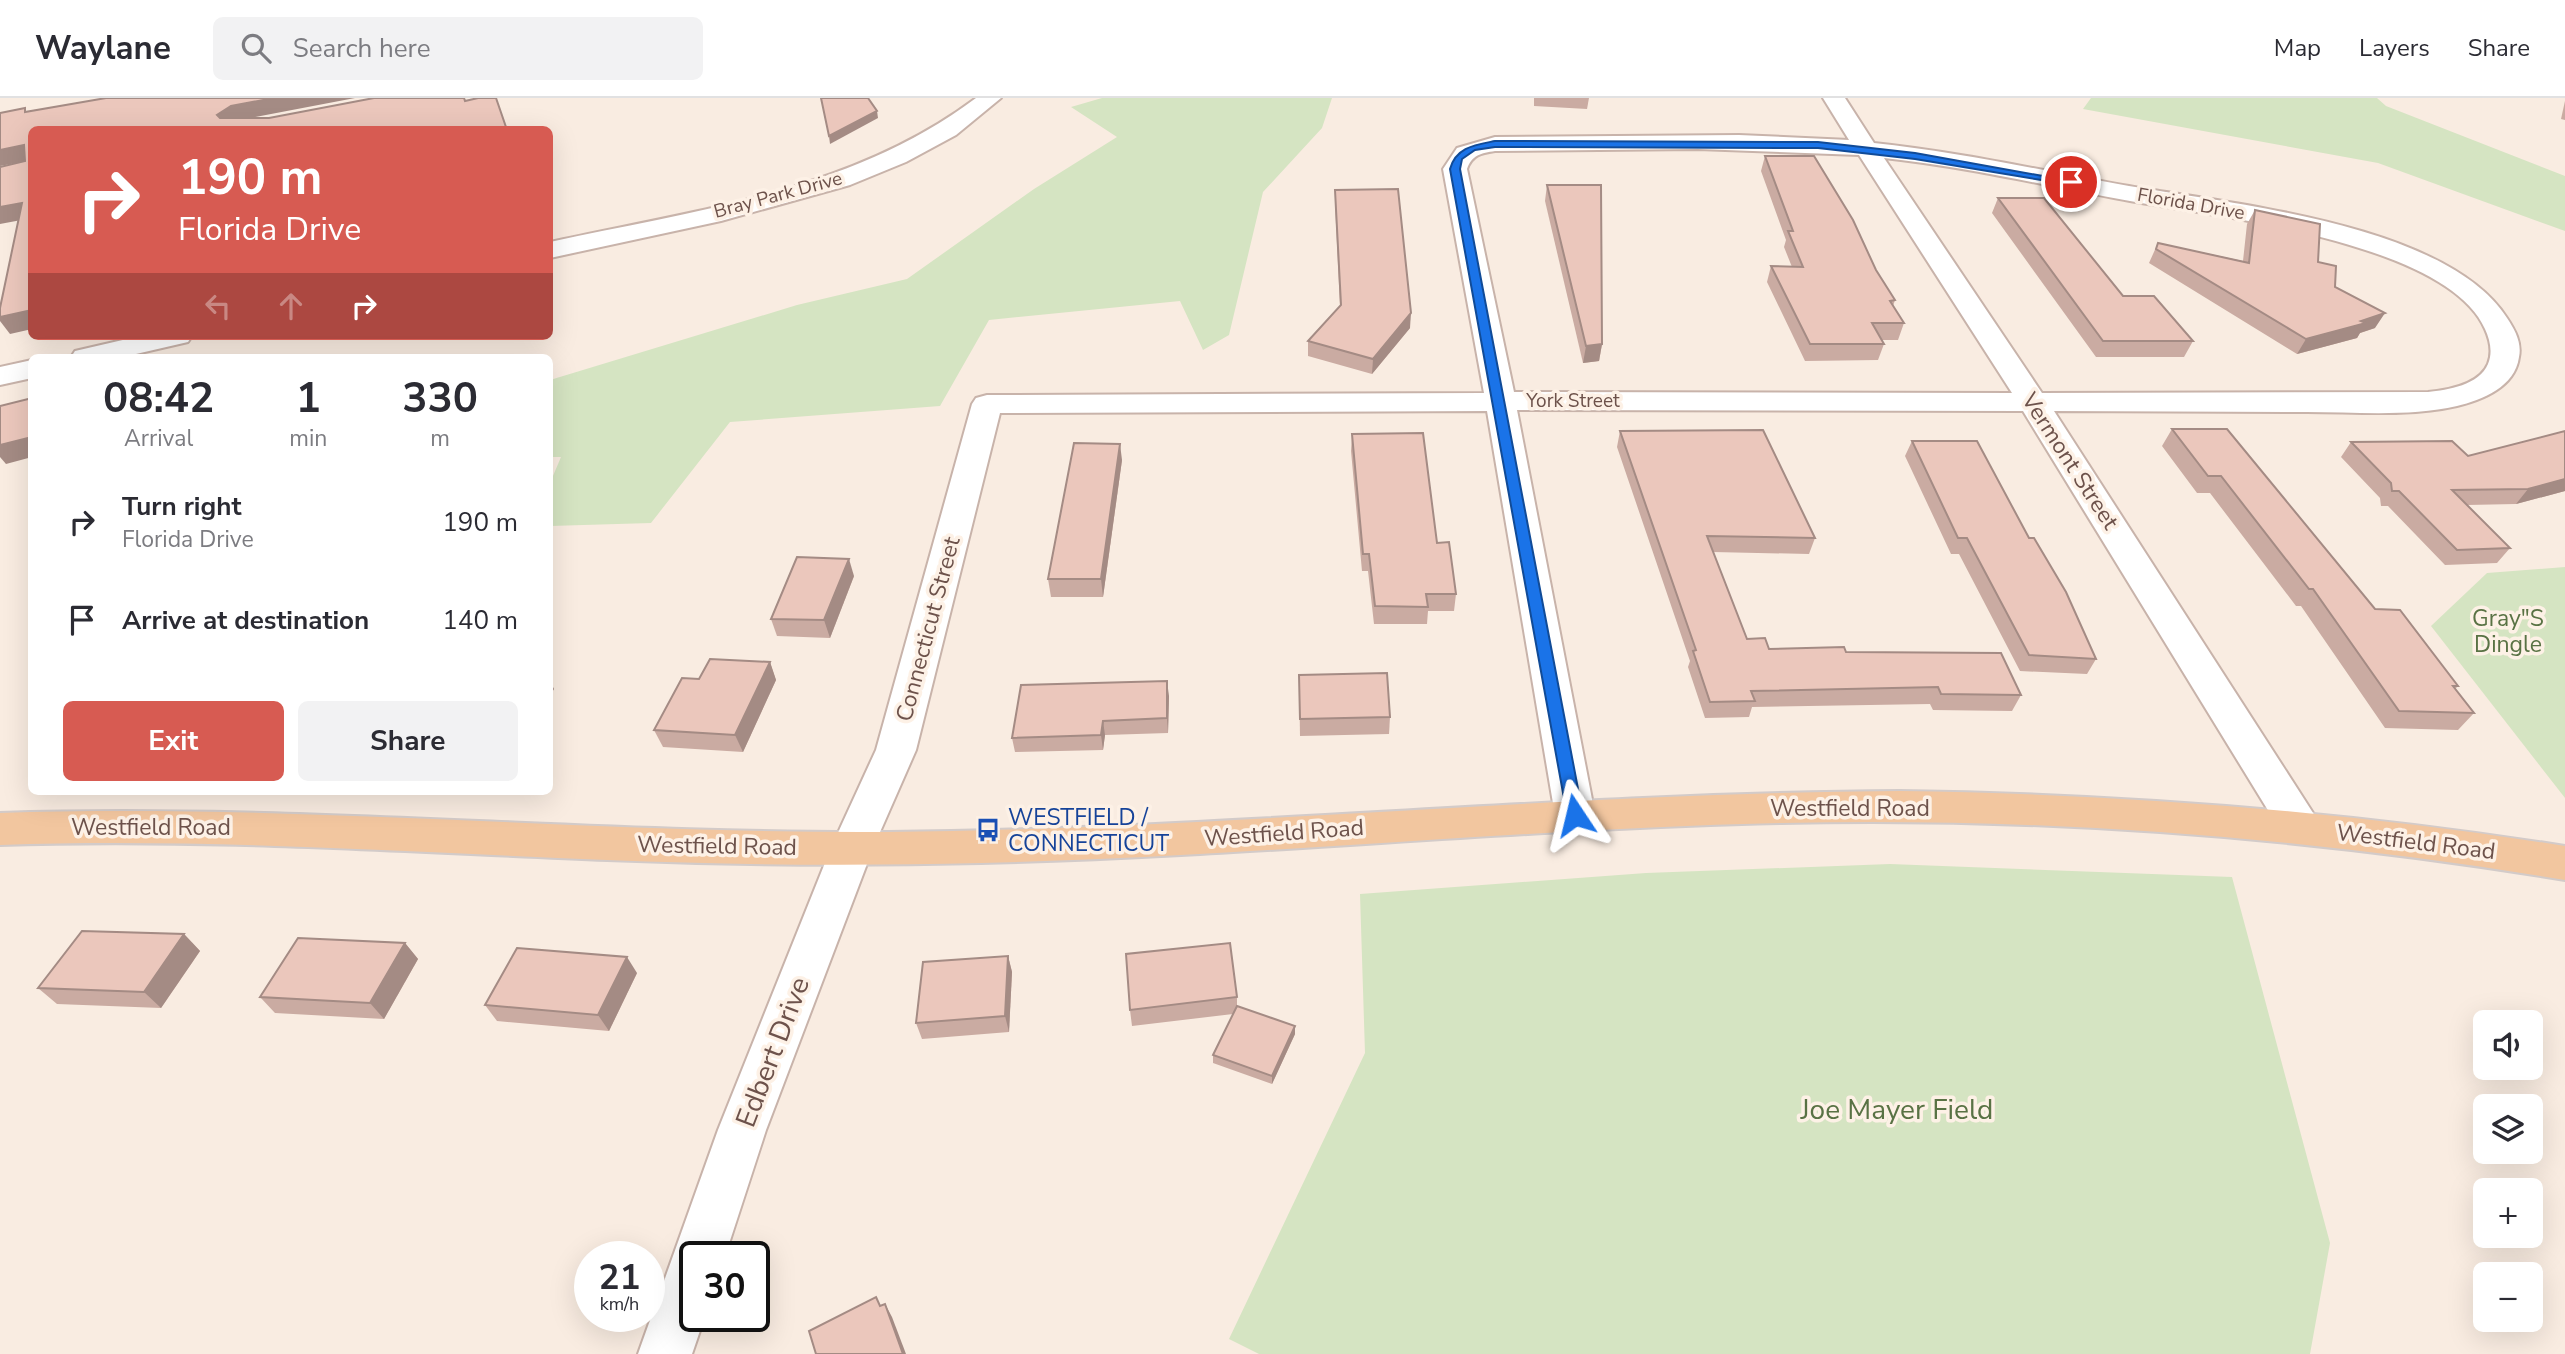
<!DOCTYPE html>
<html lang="en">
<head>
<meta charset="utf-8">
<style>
	body { margin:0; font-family:"Nunito Sans",sans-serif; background:#f2f2f3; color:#2b2b33; height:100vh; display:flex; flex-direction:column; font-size:26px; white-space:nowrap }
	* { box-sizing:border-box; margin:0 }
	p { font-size:23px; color:#7c7c81 }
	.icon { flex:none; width:38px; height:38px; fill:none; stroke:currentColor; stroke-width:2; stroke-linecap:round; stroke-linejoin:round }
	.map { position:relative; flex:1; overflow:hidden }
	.panel { position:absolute; left:28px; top:256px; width:525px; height:441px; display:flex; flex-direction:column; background:#fff; border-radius:10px; box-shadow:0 7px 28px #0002 }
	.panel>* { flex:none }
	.hud { position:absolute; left:28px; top:28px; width:525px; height:214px; border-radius:10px; box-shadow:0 7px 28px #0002; background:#d75b52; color:#fff; overflow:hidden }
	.fabs { position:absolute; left:2473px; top:912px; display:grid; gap:14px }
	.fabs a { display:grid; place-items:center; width:70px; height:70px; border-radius:10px; background:#fff; box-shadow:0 7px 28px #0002; font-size:35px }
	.speed { position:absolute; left:574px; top:1143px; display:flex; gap:14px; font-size:35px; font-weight:700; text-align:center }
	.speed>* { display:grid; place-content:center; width:91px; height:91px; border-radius:50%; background:#fff; box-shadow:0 7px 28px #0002; line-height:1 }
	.speed small { font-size:18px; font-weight:400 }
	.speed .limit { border:4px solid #111; border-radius:10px; background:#fff; color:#111 }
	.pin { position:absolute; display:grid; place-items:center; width:60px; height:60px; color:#fff; margin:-30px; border:4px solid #fff; border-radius:50%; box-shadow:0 2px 7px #0007 }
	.me { position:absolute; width:77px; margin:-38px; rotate:350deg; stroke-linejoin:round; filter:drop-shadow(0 0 5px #0008) }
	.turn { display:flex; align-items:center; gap:24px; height:147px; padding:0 35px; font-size:32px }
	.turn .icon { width:91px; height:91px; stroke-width:2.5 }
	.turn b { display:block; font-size:49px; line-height:60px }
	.lanes { display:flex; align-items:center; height:66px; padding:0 35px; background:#0003; justify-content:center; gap:35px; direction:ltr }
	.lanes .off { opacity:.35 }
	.eta { display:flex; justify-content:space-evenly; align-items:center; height:119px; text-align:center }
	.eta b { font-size:42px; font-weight:700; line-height:49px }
	.button { display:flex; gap:14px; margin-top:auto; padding:14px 35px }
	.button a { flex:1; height:80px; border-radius:10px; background:#d75b52; color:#fff; font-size:28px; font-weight:700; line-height:80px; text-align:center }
	.button a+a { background:#f2f2f3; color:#2b2b33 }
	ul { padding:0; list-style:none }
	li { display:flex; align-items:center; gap:21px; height:98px; padding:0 35px }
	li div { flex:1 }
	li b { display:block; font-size:26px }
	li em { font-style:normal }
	header { display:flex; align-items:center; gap:42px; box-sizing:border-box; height:98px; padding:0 35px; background:#fff; border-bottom:2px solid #e1e1e2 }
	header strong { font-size:33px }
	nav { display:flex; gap:38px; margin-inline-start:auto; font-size:24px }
	.search { width:490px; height:63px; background:#f2f2f3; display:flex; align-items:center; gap:18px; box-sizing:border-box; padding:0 24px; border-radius:10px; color:#7c7c81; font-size:26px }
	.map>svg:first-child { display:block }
	.green { fill:#d5e4c2 }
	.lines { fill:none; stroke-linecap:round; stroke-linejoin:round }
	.minor-casing { stroke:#c8b3aa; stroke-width:4 }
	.major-casing { stroke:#d3cbc9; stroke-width:4 }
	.minor { fill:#fff; fill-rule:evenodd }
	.major { fill:#f2c69f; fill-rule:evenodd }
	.wall { fill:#caaba2 }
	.shaded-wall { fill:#a48b84 }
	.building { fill:#ebc7bc; stroke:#a48b84; stroke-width:2 }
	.route { fill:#1a73e8; stroke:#114b97; stroke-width:2 }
	.labels { text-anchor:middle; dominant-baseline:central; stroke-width:7; stroke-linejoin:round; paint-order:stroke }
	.far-street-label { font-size:19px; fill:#6d524b; stroke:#fdf1e6 }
	.street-label { font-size:23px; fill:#6d524b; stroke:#fdf1e6 }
	.park-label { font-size:23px; fill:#597244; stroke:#fdf1e6 }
	.transit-label { font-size:23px; fill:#164399; stroke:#fdf1e6; text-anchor:start }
	.near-street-label { font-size:28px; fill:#6d524b; stroke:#fdf1e6 }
	.near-park-label { font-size:28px; fill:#597244; stroke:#fdf1e6 }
</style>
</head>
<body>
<header>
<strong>Waylane</strong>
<div class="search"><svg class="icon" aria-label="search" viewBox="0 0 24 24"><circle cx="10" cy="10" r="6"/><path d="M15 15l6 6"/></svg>Search here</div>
<nav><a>Map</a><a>Layers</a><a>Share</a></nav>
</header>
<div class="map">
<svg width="2565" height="1256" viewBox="0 0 2565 1256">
	<rect width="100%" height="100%" fill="#f9ece1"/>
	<g class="green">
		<polygon points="1102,0 1332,0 1322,30 1263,94 1229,237 1203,252 1180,203 989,222 940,308 730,324 651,425 550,428 550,385 561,359 550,359 550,282 797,207 907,181 1034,91 1117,39 1071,9"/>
		<polygon points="2091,0 2377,0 2386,8 2565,78 2565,133 2378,65 2083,11"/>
		<polygon points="2565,469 2565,700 2431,528 2487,475"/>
		<polygon points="1890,766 2232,779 2330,1145 2310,1256 1259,1256 1229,1241 1365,955 1360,796 1646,775"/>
	</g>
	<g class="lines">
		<g class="minor-casing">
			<g id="minor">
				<path d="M 976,0 L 1001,0 L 956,37 L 906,64 L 850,87 L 721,123 L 550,160 L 550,144 C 696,112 853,93 976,0 Z"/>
				<path d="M 1823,0 L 1845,0 L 1874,45 C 1960,54 2044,73 2129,88 C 2232,106 2447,126 2507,220 C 2515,232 2522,245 2519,259 C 2515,289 2482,302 2457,308 C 2409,319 2356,314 2307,314 C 2222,314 2138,313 2054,313 L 2315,718 L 2321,729 L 2315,740 L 2300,745 L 2285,740 L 2023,313 L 1517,312 L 1595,717 L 1589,728 L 1575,733 L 1561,728 L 1555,717 L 1487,313 L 1000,315 L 916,652 L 873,750 L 766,1032 L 725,1158 L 695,1158 L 695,1218 L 705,1218 L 692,1256 L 638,1256 L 718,1032 L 831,750 L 876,652 L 972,306 L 976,300 L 987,297 L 1484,295 L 1443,71 L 1457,50 L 1495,39 L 1739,37 L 1849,42 ZM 1698,51 L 1859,57 L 2012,295 L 1514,294 L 1467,71 C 1472,57 1481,55 1495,53 ZM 1884,60 C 1967,69 2048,88 2130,103 C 2214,118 2447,144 2485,231 C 2490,242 2493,254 2488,266 C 2479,287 2448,292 2428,294 L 2042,295 Z"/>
				<polygon points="140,238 192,238 188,244 123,259 71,259 75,253"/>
				<polygon points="32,262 32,280 0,287 0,269"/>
			</g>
		</g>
		<g class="major-casing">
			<path id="major" d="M 1900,693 C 2123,696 2344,713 2565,748 L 2565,782 C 2305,739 2044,719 1781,725 C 1514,731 1248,759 981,765 C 856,768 731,767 607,762 C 404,754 203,740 0,747 L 0,715 C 296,705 592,736 888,734 C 1226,731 1562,695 1900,693 Z"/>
		</g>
		<use href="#minor" class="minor"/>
		<use href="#major" class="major"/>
	</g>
	<g class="wall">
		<polygon points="1534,0 1589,0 1587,11 1534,8"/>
		<polygon points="2565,3 2565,22 2561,21"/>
		<polygon points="1765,58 1876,172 1895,202 1893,208 1904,225 1898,242 1882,242 1884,246 1878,262 1805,263 1767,184 1771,168 1792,169 1784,149 1786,142 1761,73"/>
		<polygon points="1547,87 1602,246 1599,263 1583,265 1545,103"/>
		<polygon points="1335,92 1410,230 1372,276 1308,258 1308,243 1340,208 1335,106"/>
		<polygon points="1998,100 2123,198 2193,243 2184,259 2096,259 1992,115"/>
		<polygon points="2255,112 2318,164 2335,189 2375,230 2360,235 2357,240 2297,256 2149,165 2158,145 2243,163 2247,126"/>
		<polygon points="2172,331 2375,511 2458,588 2455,591 2474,615 2458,632 2385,630 2301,508 2296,508 2210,395 2197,395 2162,348"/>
		<polygon points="1620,333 1815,440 1809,456 1713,454 1747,541 1769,551 1846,554 2021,597 2012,613 1933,612 1930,606 1752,609 1749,619 1705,620 1688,569 1690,563 1617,349"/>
		<polygon points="2565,333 2565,393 2516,406 2467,407 2510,450 2497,465 2445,467 2388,408 2381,408 2380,400 2341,359 2351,344 2468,358"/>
		<polygon points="1352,336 1437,445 1456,496 1454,513 1428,513 1427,526 1374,526 1368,473 1362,473 1351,353"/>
		<polygon points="1912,343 2029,440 2096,561 2087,576 2020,573 1959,456 1951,456 1905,358"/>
		<polygon points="1122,362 1103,499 1051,499 1048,481"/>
		<polygon points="854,478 830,540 777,538 771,521"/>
		<polygon points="770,564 776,582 743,654 663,649 654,632"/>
		<polygon points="1299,577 1390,619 1389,636 1300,638"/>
		<polygon points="1169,598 1168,635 1105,637 1103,652 1015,654 1012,640"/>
		<polygon points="184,836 200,853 161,910 57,906 38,890"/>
		<polygon points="405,845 418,861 384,921 275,915 260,899"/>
		<polygon points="1008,858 1012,874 1009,934 922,941 916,925"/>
		<polygon points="637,875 609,933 497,923 485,907"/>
		<polygon points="1237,899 1237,908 1295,936 1272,986 1213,965 1213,957 1233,916 1132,928 1130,912"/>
	</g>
	<g class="shaded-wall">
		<polygon points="274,0 355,0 239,22 225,32 217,17 231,8"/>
		<polygon points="877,13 878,20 830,46 829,38"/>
		<polygon points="24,47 32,62 0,68 0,52"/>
		<polygon points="22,105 32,120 0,126 0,109"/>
		<polygon points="32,212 32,231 10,236 0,223 0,219"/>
		<polygon points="1411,215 1410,230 1372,276 1373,261"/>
		<polygon points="2385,215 2375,230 2360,235 2357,240 2297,256 2306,241"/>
		<polygon points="1602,246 1599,263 1583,265 1586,248"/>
		<polygon points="32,339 32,359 6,366 0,359 0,347"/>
		<polygon points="1120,346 1122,362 1103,499 1101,481"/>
		<polygon points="2565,381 2565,393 2516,406 2528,391"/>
		<polygon points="849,461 854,478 830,540 824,522"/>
		<polygon points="770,564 776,582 743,654 735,637"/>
		<polygon points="550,583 554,591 550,598"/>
		<polygon points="1167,583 1169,598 1168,635 1167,620"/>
		<polygon points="1103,623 1105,637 1103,652 1101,637"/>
		<polygon points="184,836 200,853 161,910 144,894"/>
		<polygon points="405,845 418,861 384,921 370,905"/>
		<polygon points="1008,858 1012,874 1009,934 1005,918"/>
		<polygon points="627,859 637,875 609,933 598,917"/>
		<polygon points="1295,928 1295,936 1272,986 1272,978"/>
		<polygon points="885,1206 892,1219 906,1256 903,1256"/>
	</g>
	<g class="building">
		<polygon points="106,0 274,0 231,8 217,17 220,20 269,20 374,0 464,0 465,3 478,0 496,0 507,32 32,32 32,212 0,219 0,210 22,105 0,109 0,69 25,63 24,47 0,52 0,15 25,10 25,14"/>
		<polygon points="821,0 868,0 877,13 829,38"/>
		<polygon points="1765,58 1814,58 1853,122 1876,172 1895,202 1890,203 1904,225 1872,225 1884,246 1810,246 1771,168 1803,169 1788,133 1793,133"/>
		<polygon points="1547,87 1601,87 1602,246 1586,248"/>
		<polygon points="1398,91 1411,215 1373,261 1308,243 1341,207 1335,92"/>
		<polygon points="1998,100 2044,100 2123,198 2154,198 2193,243 2103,243"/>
		<polygon points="2255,112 2320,126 2318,164 2336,168 2335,189 2385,215 2361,223 2366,225 2306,241 2156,151 2158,145 2249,165"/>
		<polygon points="32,300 32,339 0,347 0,308"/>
		<polygon points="2172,331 2227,331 2375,511 2400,512 2458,588 2453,588 2474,615 2399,613 2313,491 2309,491 2221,378 2208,378"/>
		<polygon points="1763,332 1815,440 1707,438 1747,541 1765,540 1769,551 1844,549 1846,554 2001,555 2021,597 1941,596 1938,589 1751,593 1755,603 1710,604 1693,553 1696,552 1620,333"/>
		<polygon points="2565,333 2565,381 2528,391 2452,392 2510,450 2457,452 2399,393 2392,393 2391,385 2351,344 2452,343 2468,358"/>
		<polygon points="1423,335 1437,445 1449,444 1456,496 1426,496 1428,509 1375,508 1369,456 1363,456 1352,336"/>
		<polygon points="1912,343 1977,343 2029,440 2034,440 2066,494 2096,561 2029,557 1967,440 1958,440"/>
		<polygon points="1074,345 1120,346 1101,481 1048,481"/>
		<polygon points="797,459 849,461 824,522 771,521"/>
		<polygon points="710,561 770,564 735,637 654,632 682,580 699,581"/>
		<polygon points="1387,575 1390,619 1300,621 1299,577"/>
		<polygon points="1167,583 1167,620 1103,623 1101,637 1012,640 1021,587"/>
		<polygon points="82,833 184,836 144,894 38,890"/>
		<polygon points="298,840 405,845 370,905 260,899"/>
		<polygon points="1230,845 1237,899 1130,912 1126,856"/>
		<polygon points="517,850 627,859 598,917 485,907"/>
		<polygon points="1008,858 1005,918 916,925 923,864"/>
		<polygon points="1237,908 1295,928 1272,978 1213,957"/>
		<polygon points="876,1199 880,1208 885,1206 903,1256 816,1256 809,1233"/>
	</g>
	<path class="route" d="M 1495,43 L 1818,44 L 1915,55 L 2076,84 L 2071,87 L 1915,61 L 1818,50 L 1495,49 L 1475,52 L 1462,61 L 1460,71 L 1583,717 L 1575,724 L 1567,717 L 1450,71 C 1456,49 1475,47 1495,43 Z"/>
	<defs>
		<g id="bus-bare" transform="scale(1.89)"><path d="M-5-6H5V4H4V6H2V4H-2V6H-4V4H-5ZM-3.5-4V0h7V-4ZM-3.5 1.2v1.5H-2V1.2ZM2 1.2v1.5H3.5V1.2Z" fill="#1a4fb4" stroke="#fdf1e6" stroke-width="2.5" paint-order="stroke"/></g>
	</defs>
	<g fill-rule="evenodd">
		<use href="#bus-bare" x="988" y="732"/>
	</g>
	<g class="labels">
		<g class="far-street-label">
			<text transform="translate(778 97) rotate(-15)">Bray Park Drive</text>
			<text transform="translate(2191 106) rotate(10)">Florida Drive</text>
			<text x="1573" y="303">York Street</text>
		</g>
		<g class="street-label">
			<text transform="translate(2070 363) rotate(57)">Vermont Street</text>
			<text transform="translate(928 531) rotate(-75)">Connecticut Street</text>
			<text x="1850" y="710">Westfield Road</text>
			<text x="151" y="729">Westfield Road</text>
			<text transform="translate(1284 735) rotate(-4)">Westfield Road</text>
			<text transform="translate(2416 744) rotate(7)">Westfield Road</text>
			<text transform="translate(717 748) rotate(1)">Westfield Road</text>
		</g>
		<g class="park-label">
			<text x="2508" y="520">Gray"S<tspan x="2508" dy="26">Dingle</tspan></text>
		</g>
		<g class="transit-label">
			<text x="1008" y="719">WESTFIELD /<tspan x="1008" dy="26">CONNECTICUT</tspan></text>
		</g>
		<g class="near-street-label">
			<text transform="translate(773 954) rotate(-69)">Edbert Drive</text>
		</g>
		<g class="near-park-label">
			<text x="1897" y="1012">Joe Mayer Field</text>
		</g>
	</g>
</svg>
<div class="fabs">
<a><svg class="icon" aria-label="sound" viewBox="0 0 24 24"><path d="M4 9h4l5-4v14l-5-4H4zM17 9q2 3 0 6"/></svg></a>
<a><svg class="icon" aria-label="layers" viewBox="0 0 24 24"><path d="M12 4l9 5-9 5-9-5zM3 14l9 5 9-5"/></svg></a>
<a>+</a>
<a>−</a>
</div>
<div class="speed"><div>21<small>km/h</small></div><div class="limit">30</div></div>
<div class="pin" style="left:2071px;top:84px;background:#d93025"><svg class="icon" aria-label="arrive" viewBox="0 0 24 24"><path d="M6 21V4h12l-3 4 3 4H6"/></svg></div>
<svg class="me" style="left:1575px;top:717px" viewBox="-20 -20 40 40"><path d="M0-17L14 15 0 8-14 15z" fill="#1a73e8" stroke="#fff" stroke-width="4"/></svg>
<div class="hud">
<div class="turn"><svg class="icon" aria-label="right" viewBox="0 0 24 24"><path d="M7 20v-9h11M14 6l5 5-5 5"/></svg><div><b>190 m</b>Florida Drive</div></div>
<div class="lanes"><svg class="icon off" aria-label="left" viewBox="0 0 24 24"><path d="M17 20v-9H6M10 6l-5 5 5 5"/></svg><svg class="icon off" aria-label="ahead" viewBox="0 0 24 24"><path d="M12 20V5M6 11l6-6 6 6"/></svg><svg class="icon" aria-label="right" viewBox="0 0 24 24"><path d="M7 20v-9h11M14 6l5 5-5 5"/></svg></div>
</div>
<section class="panel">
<div class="eta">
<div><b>08:42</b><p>Arrival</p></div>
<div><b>1</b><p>min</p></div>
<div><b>330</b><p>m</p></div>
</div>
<ul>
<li><svg class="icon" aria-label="right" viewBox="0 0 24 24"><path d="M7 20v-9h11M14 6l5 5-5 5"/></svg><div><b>Turn right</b><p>Florida Drive</p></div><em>190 m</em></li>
<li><svg class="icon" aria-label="arrive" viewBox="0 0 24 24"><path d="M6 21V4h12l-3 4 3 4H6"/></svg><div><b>Arrive at destination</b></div><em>140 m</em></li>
</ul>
<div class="button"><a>Exit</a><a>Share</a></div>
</section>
</div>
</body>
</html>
